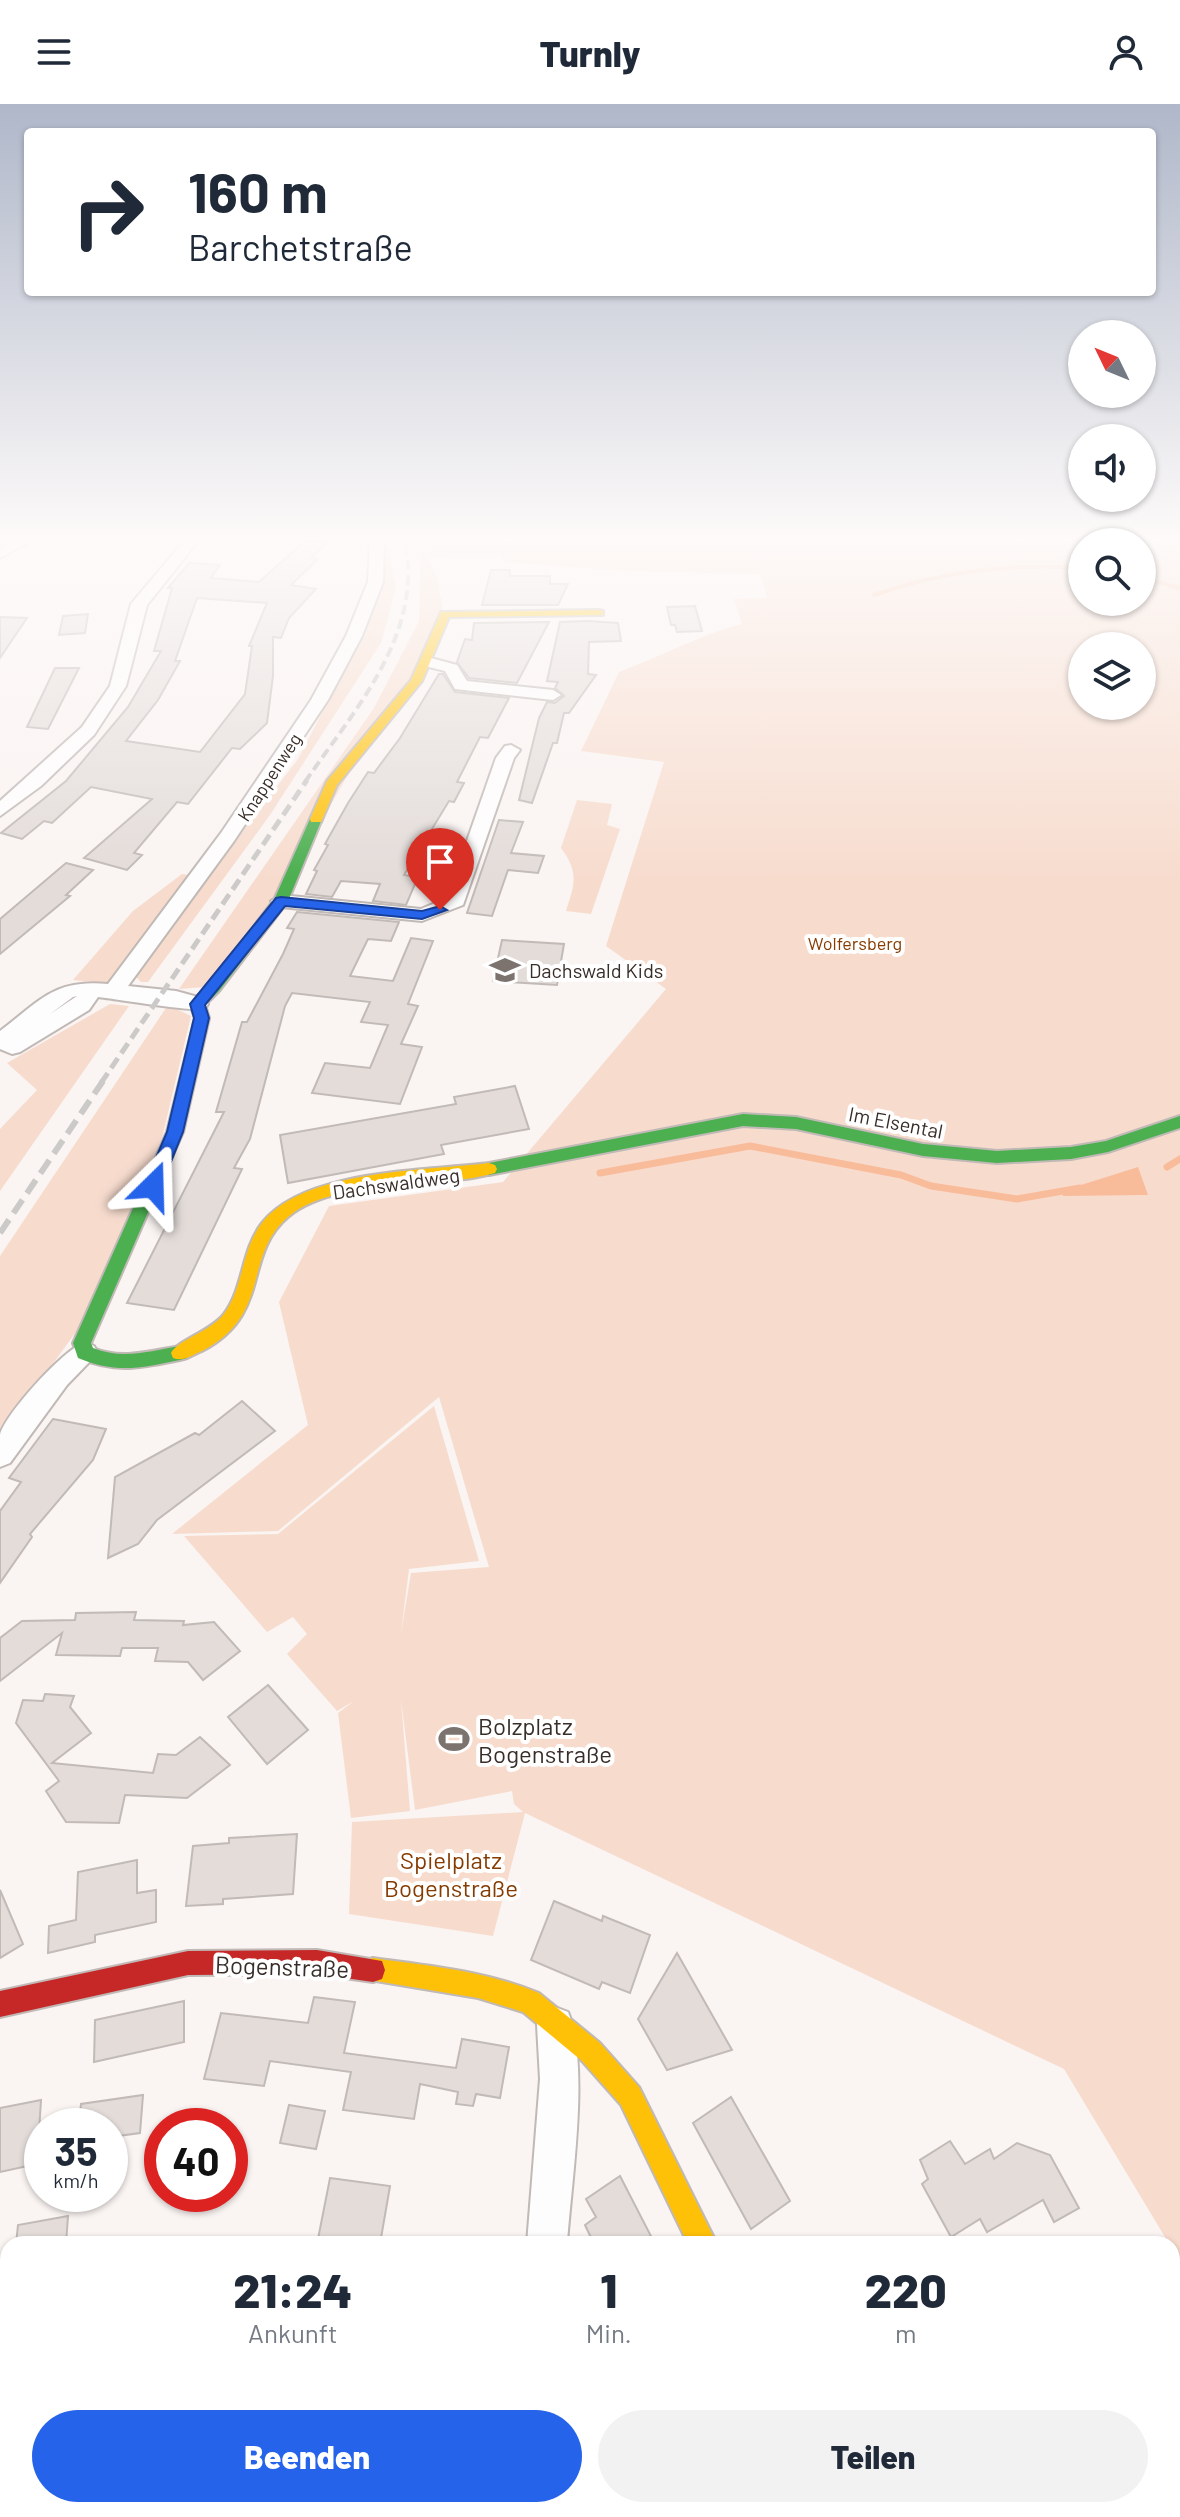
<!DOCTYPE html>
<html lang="de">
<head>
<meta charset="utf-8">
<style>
	body { margin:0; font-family:Barlow,sans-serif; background:#f2f2f3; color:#1f2937; height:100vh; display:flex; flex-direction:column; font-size:30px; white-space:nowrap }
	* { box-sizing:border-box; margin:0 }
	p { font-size:26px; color:#747a83 }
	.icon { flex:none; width:44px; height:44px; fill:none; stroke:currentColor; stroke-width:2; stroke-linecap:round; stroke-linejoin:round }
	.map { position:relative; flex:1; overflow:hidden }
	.details { position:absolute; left:0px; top:2132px; width:1180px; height:282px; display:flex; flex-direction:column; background:#fff; border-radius:24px 24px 0 0; box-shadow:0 2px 6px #0004 }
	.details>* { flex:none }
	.banner { position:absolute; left:24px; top:24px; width:1132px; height:168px; border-radius:8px; box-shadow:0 2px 6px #0004; background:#fff; color:#1f2937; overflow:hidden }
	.needle { width:52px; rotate:313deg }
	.tools { position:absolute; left:1068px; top:216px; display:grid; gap:16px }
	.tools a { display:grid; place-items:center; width:88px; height:88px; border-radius:50%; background:#fff; box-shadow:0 2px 6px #0004; font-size:40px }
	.speed { position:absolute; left:24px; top:2004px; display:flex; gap:16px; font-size:40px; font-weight:700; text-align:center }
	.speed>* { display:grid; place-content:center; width:104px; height:104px; border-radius:50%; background:#fff; box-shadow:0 2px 6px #0004; line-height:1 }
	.speed small { font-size:20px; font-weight:400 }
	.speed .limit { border:12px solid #d22; background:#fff; color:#111 }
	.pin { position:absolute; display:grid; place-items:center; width:68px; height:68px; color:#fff; margin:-82px -34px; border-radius:50% 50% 50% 0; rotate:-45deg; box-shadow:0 0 8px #0007 }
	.pin .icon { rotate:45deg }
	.me { position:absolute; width:88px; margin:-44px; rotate:22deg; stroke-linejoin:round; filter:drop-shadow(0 0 6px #0008) }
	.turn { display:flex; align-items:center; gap:28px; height:168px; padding:0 32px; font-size:36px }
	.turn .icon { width:104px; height:104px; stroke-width:2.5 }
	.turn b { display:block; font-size:56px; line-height:68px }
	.eta { display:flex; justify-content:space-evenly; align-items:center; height:136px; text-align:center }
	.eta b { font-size:48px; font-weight:800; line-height:56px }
	.action { display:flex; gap:16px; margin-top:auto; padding:16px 32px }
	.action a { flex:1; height:92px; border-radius:48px; background:#2563eb; color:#fff; font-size:32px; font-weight:800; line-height:92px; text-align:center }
	.action a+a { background:#f2f2f3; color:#1f2937 }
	header { display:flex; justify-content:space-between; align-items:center; height:104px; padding:0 32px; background:#fff; font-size:36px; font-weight:800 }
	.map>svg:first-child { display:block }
	.green { fill:#f7dcce; fill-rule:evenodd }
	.water { fill:#f9bc9b }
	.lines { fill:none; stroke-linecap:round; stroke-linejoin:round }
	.stream-far1 { stroke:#f9bc9b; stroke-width:4 }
	.stream { stroke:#f9bc9b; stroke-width:7 }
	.building { fill:#e3dcd9; stroke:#c1bab7; stroke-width:2; fill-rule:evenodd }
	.street-casing { stroke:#c0b9b6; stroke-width:4 }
	.fast-casing { stroke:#c0b9b6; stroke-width:4 }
	.slow-casing { stroke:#c0b9b6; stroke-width:4 }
	.jam-casing { stroke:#c0b9b6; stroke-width:4 }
	.street { fill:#fefdfd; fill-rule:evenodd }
	.fast { fill:#4caf50; fill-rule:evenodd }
	.slow { fill:#ffc107; fill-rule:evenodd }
	.jam { fill:#c62828; fill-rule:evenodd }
	.rail-far2 { stroke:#cbcac8; stroke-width:4; stroke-dasharray:10 5; stroke-linecap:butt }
	.rail-far1 { stroke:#cbcac8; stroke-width:5; stroke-dasharray:12 6; stroke-linecap:butt }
	.rail { stroke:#cbcac8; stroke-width:6; stroke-dasharray:16 8; stroke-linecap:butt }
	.route { fill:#2563eb; stroke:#184099; stroke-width:2 }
	.labels { text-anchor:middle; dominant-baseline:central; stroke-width:8; stroke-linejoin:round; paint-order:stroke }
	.far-street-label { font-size:18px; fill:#382e29; stroke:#fff }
	.far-park-label { font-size:18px; fill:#853b01; stroke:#fff }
	.poi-label { font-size:20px; fill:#382e29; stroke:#fff; text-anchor:start }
	.street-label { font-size:20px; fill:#382e29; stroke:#fff }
	.near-poi-label { font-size:24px; fill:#382e29; stroke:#fff; text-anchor:start }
	.near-park-label { font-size:24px; fill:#853b01; stroke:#fff }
	.near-street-label { font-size:24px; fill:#382e29; stroke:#fff }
</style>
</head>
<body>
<header><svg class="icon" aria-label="menu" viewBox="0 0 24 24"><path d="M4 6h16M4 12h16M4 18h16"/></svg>Turnly<svg class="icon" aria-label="person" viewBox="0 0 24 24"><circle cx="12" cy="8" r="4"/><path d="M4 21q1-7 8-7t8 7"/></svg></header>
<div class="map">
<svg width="1180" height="2413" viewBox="0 0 1180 2413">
	<rect width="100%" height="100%" fill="#faf4f2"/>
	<g class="green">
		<polygon points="387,437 396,484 381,539 270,711 148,878 141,878 133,870 298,655 358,539 364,534 380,486"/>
		<path d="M 420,437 L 1180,437 L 1180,2158 L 1064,1965 L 525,1709 L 493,1832 L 349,1810 L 352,1718 L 523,1708 L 514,1700 L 512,1687 L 415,1706 L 401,1596 L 410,1707 L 351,1714 L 338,1609 L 354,1597 L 337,1607 L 287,1550 L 307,1530 L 293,1513 L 267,1528 L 184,1432 L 278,1430 L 434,1302 L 479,1457 L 409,1465 L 401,1529 L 411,1469 L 489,1463 L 439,1293 L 278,1427 L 172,1430 L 308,1321 L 279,1198 L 329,1102 L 503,1078 L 666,885 L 606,842 L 664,658 L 581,647 L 619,568 C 662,552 697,532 742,520 L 734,495 L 767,494 L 761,470 L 628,467 L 504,458 L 501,451 L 430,453 ZM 1082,438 L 1142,438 L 1142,498 L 1082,498 ZM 1082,542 L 1142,542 L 1142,602 L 1082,602 Z"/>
		<polygon points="421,442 438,475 443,510 416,571 374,626 276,795 205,883 179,885 374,604 419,517"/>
		<path d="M 577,696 L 612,700 L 607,721 L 620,725 L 591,810 L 566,807 C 575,780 579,768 561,744 Z"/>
		<polygon points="182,770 197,772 109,880 73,876 133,807"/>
		<polygon points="110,900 129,902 0,1087 0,1025 37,986 7,959"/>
		<polygon points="168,901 191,912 162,1034 76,1228 0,1332 0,1152"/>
	</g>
	<polygon class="water" points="1138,1063 1148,1091 1063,1092 1062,1087"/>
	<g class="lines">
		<g class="stream-far1">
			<polyline points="1142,474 1180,484"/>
			<path d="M 874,491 C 943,467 1010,459 1082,464"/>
		</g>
		<g class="stream">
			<polyline points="1167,1063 1180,1055"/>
			<polyline points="600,1069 750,1042 901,1071 931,1082 1017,1095 1080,1084"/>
		</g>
	</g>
	<g class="building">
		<path d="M 305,437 L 328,437 L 311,454 L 318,455 L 291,481 L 316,485 L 289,514 L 281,534 L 273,533 L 273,572 L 267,619 L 240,645 L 232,644 L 188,700 L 177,698 L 134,749 L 142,751 L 127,766 L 84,754 L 152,695 L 91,683 L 52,719 L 44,717 L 22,735 L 1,729 L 66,677 L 128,603 L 161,547 L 154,547 L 172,484 L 168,484 L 189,459 L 220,461 L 211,474 L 259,478 ZM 197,494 L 267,499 L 249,542 L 252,542 L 245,590 L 200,648 L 126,637 L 158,596 L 180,557 L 175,557 Z"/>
		<polygon points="491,466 510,466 510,472 550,472 550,480 568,480 558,501 482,501"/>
		<polygon points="695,502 702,527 677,528 675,521 671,521 667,503"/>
		<polygon points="88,510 85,529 59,531 63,512"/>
		<polygon points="0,513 27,514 0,554"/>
		<polygon points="587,517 618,519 621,537 589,538 588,570 596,571 569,609 564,609 557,639 553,639 532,699 519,696 539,614 547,598 555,599 564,592 555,584 558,578 547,577 560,518"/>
		<polygon points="549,518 517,579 469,574 457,558 465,535 472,536 474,519"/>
		<polygon points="55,564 79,564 48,625 27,623"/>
		<polygon points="439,570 443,570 455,588 509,594 488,634 480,633 457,678 464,679 454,698 449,697 404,771 418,773 406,801 373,797 380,780 341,777 332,793 306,790 317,767 314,766 328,741 325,740 348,699 368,668 374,669 400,634"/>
		<polygon points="499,716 523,718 511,749 544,752 538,769 508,766 492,812 467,809"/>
		<polygon points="66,759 93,766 66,791 70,792 0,850 0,815"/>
		<polygon points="297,808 399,818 391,837 368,835 350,872 393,877 411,834 433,837 408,900 418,902 401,940 422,943 400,1000 312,989 325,959 370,964 388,921 361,918 370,898 292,889 285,902 250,1035 234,1064 242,1065 174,1206 127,1199 224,1008 216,1008 242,918 247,918 283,850 294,825 287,824"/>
		<polygon points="502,836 564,840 557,881 493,877"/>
		<polygon points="515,982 529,1025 441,1041 444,1050 288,1079 280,1031 456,1000 454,993"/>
		<polygon points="242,1297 275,1327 157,1416 138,1440 108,1454 115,1373 195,1329 199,1331"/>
		<polygon points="53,1315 106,1325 93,1356 30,1430 32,1433 0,1479 0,1407 21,1378 9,1374"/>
		<polygon points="136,1508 134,1516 184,1517 183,1521 214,1518 240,1547 203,1576 188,1558 155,1557 158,1544 122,1544 120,1552 56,1551 62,1529 0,1577 0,1534 22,1517 75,1516 76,1509"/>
		<polygon points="268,1581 308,1626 267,1660 228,1613"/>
		<polygon points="45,1590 74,1592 70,1603 91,1629 52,1659 153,1669 158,1650 176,1651 200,1633 230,1661 187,1694 125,1691 119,1719 66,1718 46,1687 59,1677 16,1619 23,1596 43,1597"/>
		<polygon points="297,1730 293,1790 223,1795 223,1800 186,1802 193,1742 229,1739 229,1734"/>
		<polygon points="137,1756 137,1789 156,1786 156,1818 95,1831 95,1838 48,1849 49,1822 76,1816 78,1768"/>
		<polygon points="0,1786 23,1840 0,1854"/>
		<polygon points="554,1797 602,1817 603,1812 650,1831 630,1889 602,1878 599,1885 531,1856"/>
		<polygon points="677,1849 732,1946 667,1966 638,1915"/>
		<polygon points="314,1893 355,1898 344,1949 456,1964 462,1935 509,1943 500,1994 476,1990 473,2002 456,2000 458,1988 420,1980 414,2015 343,2006 351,1968 270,1957 264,1982 204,1975 221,1909 308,1919"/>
		<polygon points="184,1897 184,1938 94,1958 95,1916"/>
		<polygon points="143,1991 140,2029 110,2033 110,2022 79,2022 81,2000"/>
		<polygon points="731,1993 790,2097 751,2125 693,2019"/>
		<polygon points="41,1996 37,2060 0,2068 0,2004"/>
		<polygon points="289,2001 325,2007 316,2045 280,2039"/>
		<polygon points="950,2037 965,2060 990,2045 994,2055 1017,2039 1050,2051 1079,2104 1054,2118 1043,2096 987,2128 980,2115 951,2133 922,2080 928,2075 920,2056"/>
		<polygon points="620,2072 655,2140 594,2140 585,2121 596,2113 586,2095"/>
		<polygon points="330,2074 390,2082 380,2140 317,2140"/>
		<polygon points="68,2112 66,2140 16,2140 18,2121"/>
	</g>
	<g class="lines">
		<g class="street-casing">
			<g id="street">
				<polygon points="14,437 31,437 0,454 0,444"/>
				<polygon points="184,437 198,437 147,501 126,582 94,631 41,682 0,712 0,697 82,623 110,582 131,500"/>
				<path d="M 370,437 L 384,437 L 383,478 L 362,532 L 328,596 L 234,737 L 128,882 L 176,887 L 205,895 L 208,900 L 205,905 C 194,908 116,895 98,893 L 89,906 L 20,948 L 12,950 L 0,945 L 0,927 C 41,896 54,875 108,880 L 221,729 L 311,596 L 346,532 L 368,478 ZM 77,892 L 50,910 L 73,893 Z"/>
				<polygon points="427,553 457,561 467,577 553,586 561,591 553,596 455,585 445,567 421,561 421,555"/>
				<polygon points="511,641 520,646 514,654 463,801 422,817 281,803 271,797 281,791 421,805 447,794 496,654 505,642"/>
				<path d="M 85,1238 L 94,1242 L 98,1249 L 67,1281 L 10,1359 L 0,1363 C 0,1353 0,1340 0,1331 C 5,1310 64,1245 85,1238 Z"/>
				<path d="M 555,1903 L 568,1908 C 590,1962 571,2079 567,2140 L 527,2140 L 540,1975 L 537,1921 L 542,1908 Z"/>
				<polygon points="490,2406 534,2406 533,2413 489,2413"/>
				<polygon points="804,2406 848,2406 851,2413 807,2413"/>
			</g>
		</g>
		<g class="fast-casing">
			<g id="fast">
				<path d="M 316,711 L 322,715 L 288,797 L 219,887 L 205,901 L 209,914 L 183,1028 L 91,1239 L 93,1244 C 122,1256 150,1247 180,1242 L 187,1244 L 189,1249 L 187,1254 L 180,1256 C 140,1264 117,1270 78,1254 L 73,1239 L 167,1028 L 195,914 L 190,900 L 209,881 L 274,796 L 310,715 Z"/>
				<polygon points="743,1010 796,1013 923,1040 997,1047 1071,1043 1106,1037 1180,1012 1180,1024 1108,1048 1071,1055 997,1059 923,1052 796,1025 743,1022 489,1071 481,1065 489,1059"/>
			</g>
		</g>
		<g class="slow-casing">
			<g id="slow">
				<polygon points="599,506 603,507 603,511 449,513 422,577 337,681 321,718 311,718 310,715 327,677 411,576 441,508"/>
				<path d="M 489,1059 L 495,1061 L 497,1065 L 495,1069 C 437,1086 335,1073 288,1113 C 242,1152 273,1210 202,1247 C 192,1251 184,1258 173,1254 L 171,1249 C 178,1236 211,1227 224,1210 C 244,1183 241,1146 262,1119 C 304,1065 426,1067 489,1059 Z"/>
				<path d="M 373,1854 C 430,1862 486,1867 539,1889 L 600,1939 L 639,1983 L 717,2140 L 688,2140 L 621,2001 L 582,1957 L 523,1908 L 478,1894 L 364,1875 L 361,1866 L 364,1857 Z"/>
			</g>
		</g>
		<g class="jam-casing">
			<polygon id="jam" points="317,1846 382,1857 385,1866 382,1875 373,1878 317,1870 188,1871 0,1913 0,1887 188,1847"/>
		</g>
		<use href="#street" class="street"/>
		<use href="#fast" class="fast"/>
		<use href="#slow" class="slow"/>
		<use href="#jam" class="jam"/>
		<path class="rail-far2" d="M 305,678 C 354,606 424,531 405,437"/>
		<polyline class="rail-far1" points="101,979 307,676"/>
		<polyline class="rail" points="0,1129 103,977"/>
	</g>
	<linearGradient id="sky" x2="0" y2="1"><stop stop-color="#afb7c9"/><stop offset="0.56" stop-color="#fdfaf9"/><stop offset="1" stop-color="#fdfaf9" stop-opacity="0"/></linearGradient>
	<rect width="1180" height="775" fill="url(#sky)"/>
	<polygon class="route" points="281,793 422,807 440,802 447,806 422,815 285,802 205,901 209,914 183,1028 159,1087 147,1087 144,1082 167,1028 194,914 190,900 276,794"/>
	<defs>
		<g id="school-bare" transform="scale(2.4)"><path d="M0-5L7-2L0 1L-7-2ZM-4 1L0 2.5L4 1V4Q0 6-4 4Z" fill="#7c736f" stroke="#fff" stroke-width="2.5" paint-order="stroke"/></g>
		<g id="stadium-bare" transform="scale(2.4)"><path d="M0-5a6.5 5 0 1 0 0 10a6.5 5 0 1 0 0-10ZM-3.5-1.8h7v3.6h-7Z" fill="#7c736f" stroke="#fff" stroke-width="2.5" paint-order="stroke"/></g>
	</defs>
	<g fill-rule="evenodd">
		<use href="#school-bare" x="505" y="866"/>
		<use href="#stadium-bare" x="454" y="1635"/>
	</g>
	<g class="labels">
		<g class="far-street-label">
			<text transform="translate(269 673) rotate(-57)">Knappenweg</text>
		</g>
		<g class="far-park-label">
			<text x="855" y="839">Wolfersberg</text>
		</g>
		<g class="poi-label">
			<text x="529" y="866">Dachswald Kids</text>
		</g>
		<g class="street-label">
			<text transform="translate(896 1018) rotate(11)">Im Elsental</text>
			<text transform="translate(396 1079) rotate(-8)">Dachswaldweg</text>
		</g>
		<g class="near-poi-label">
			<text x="478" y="1621">Bolzplatz<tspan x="478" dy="28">Bogenstraße</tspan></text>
		</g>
		<g class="near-park-label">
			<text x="451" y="1755">Spielplatz<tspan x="451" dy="28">Bogenstraße</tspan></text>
		</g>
		<g class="near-street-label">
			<text transform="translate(282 1862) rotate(2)">Bogenstraße</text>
		</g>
	</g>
</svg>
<div class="tools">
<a><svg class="needle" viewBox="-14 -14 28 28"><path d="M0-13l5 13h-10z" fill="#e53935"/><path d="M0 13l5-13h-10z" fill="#747a83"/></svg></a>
<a><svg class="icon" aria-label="sound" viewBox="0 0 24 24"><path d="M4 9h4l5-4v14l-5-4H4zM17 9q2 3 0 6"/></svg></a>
<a><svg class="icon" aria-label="search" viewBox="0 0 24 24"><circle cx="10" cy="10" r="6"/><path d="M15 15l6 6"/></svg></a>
<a><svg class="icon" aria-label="layers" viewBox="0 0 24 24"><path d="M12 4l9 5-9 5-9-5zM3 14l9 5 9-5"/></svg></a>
</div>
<div class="speed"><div>35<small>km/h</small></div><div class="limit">40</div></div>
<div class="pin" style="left:440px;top:806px;background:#d93025"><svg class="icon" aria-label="arrive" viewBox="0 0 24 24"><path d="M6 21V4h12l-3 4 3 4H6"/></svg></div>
<svg class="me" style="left:153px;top:1082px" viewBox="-20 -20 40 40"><path d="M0-17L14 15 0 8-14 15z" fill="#2563eb" stroke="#fff" stroke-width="4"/></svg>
<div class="banner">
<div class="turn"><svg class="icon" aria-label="right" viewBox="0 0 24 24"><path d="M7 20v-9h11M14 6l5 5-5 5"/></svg><div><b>160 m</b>Barchetstraße</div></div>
</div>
<section class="details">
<div class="eta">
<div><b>21:24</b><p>Ankunft</p></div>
<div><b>1</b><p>Min.</p></div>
<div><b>220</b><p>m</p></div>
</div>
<div class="action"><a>Beenden</a><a>Teilen</a></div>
</section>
</div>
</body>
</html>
